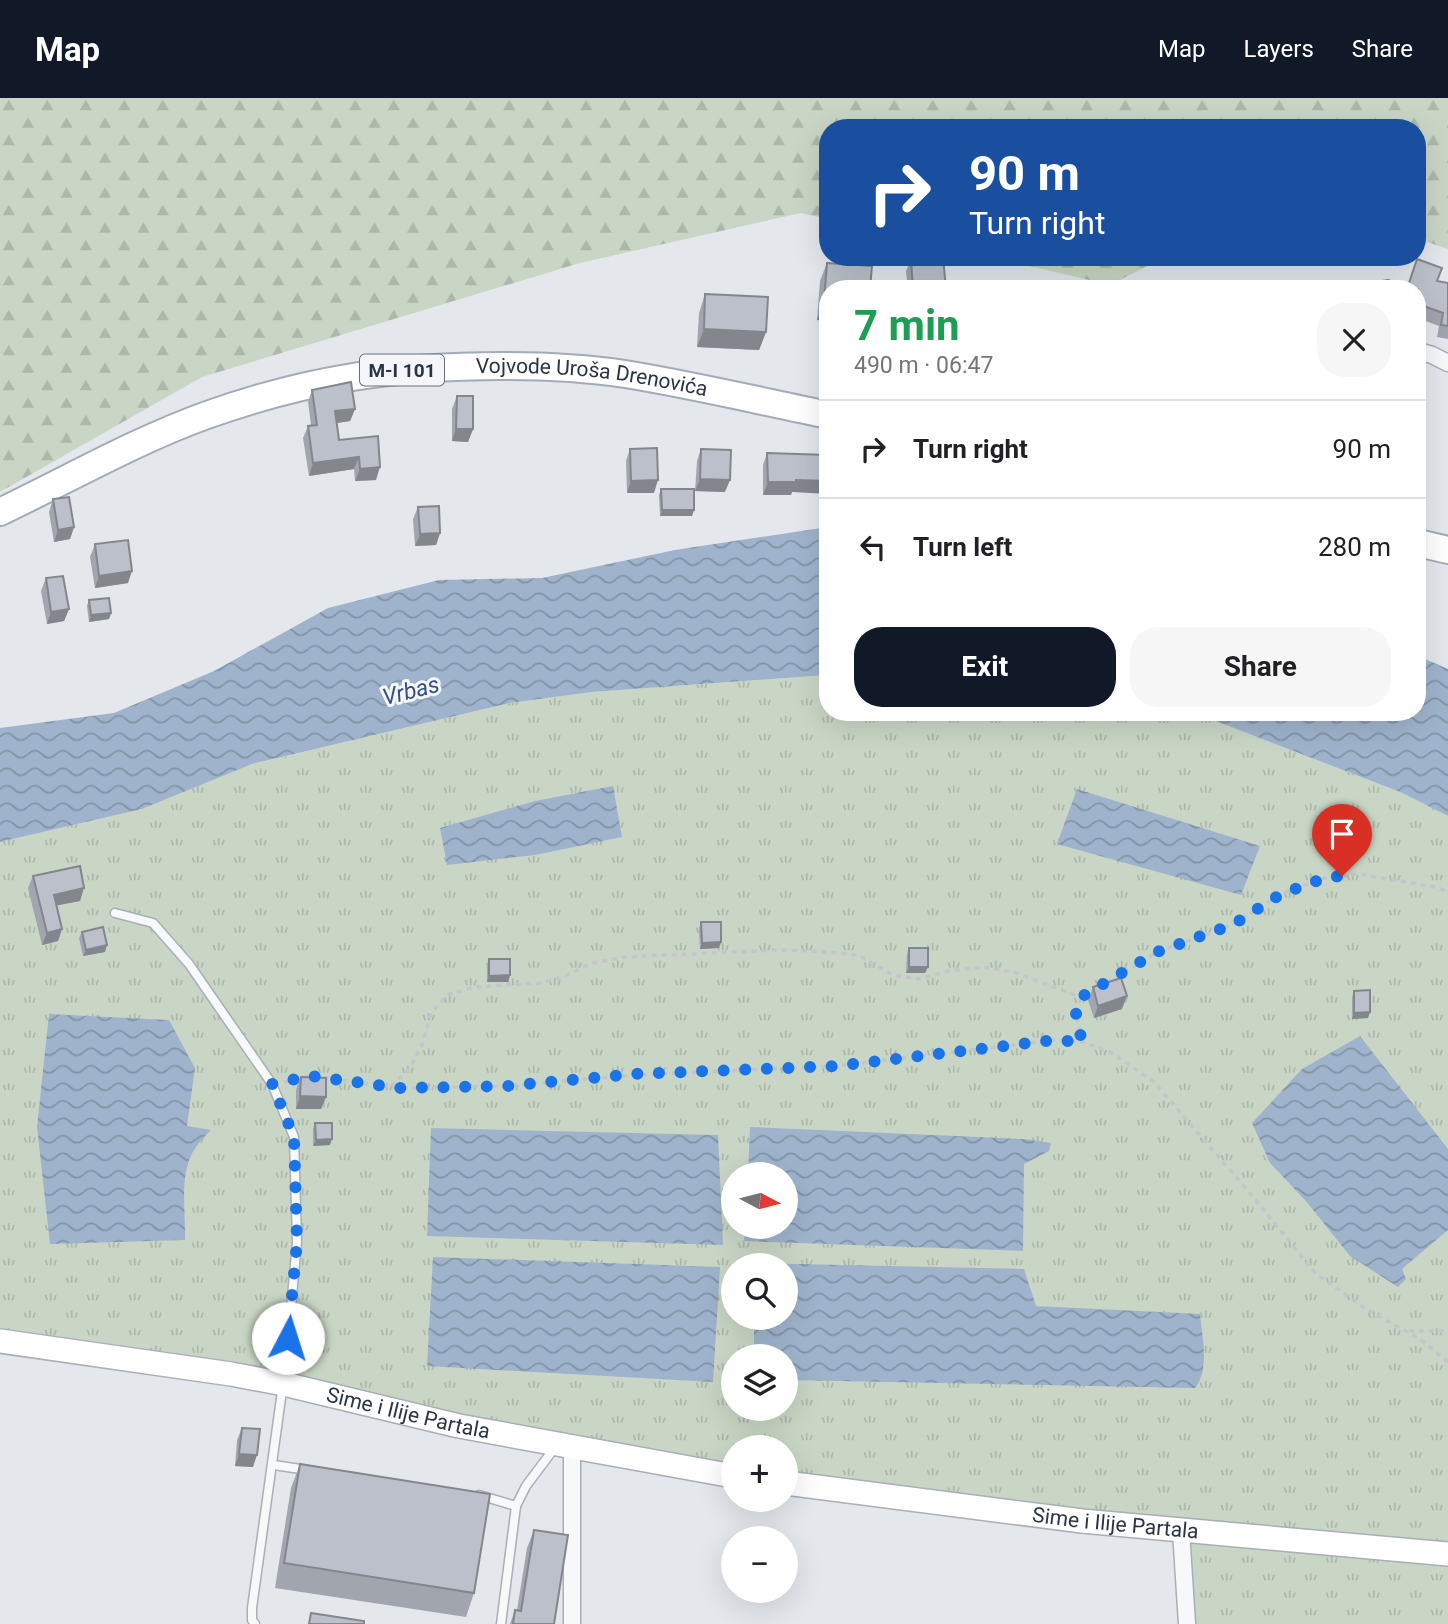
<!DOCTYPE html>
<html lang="en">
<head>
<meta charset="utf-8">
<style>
	body { margin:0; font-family:Roboto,sans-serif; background:#f6f6f6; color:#202124; height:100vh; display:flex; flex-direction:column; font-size:26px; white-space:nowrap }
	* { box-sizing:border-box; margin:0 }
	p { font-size:23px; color:#757577 }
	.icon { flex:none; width:38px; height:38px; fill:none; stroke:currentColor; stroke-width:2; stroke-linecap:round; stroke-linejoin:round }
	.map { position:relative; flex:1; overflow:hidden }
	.drawer { position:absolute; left:819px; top:182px; width:607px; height:441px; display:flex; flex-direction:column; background:#fff; border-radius:28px; box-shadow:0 7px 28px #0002 }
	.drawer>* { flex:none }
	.guide { position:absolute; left:819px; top:21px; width:607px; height:147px; border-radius:28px; box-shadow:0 7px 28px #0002; background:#1a4fa0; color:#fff; overflow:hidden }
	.needle { width:46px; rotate:97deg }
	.buttons { position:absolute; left:721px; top:1064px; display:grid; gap:14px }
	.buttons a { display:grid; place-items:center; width:77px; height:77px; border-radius:50%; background:#fff; box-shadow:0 7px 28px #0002; font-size:35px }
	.pin { position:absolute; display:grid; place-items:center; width:60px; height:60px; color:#fff; margin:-72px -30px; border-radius:50% 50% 50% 0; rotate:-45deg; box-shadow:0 0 7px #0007 }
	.pin .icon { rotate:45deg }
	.me { position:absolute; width:77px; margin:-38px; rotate:5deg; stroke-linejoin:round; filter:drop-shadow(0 0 5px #0008) }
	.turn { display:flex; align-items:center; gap:24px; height:147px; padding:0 35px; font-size:32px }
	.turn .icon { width:91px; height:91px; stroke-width:2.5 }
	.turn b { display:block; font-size:49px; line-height:60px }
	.round { display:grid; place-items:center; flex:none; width:74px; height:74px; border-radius:28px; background:#f6f6f6 }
	.headline { display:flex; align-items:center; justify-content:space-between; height:119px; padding:0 35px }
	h1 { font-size:42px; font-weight:700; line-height:52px; color:#1e9e55 }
	.primary-button { display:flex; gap:14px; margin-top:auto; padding:14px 35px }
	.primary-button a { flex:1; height:80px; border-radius:28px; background:#111827; color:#fff; font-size:28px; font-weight:700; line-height:80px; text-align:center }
	.primary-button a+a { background:#f6f6f6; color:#202124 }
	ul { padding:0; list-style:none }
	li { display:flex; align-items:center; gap:21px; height:98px; padding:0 35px; border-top:2px solid #e0e0e0 }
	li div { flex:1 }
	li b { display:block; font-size:26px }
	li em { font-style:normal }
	header { display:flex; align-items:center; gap:42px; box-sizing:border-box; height:98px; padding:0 35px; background:#111827; color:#fff }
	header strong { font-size:33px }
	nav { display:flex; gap:38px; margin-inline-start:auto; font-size:24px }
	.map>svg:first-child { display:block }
	.grass { fill:url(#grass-tufts); fill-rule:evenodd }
	.forest { fill:url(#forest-firs) }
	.water { fill:url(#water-waves) }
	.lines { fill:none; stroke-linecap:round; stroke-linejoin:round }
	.lane-casing { stroke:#a9aeb7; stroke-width:11 }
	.street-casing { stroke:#a9aeb7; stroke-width:19 }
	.secondary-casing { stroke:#a9aeb7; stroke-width:26 }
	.primary-casing { stroke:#a3abb8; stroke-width:30 }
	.path { stroke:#c2c5cb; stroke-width:3.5; stroke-dasharray:5 5; stroke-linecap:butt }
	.lane { stroke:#f7f8fa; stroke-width:8 }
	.street { stroke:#f7f8fa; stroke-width:16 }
	.secondary { stroke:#fff; stroke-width:23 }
	.primary { stroke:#fff; stroke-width:26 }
	.wall { fill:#a1a5ae }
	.shaded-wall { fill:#83868d }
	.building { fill:#bbc0ca; stroke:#83868d; stroke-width:2 }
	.route { stroke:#1a73e8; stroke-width:12; stroke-dasharray:0 21.6 }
	.labels { text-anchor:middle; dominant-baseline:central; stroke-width:6; stroke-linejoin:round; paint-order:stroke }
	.shield { fill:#f4f6f9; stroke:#676e7b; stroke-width:2 }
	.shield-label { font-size:19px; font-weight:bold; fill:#2b3445 }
	.street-label { font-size:21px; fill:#2b3445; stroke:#f4f6f9 }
	.water-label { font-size:23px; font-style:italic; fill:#34527a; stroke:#f4f6f9 }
</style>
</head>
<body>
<header>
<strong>Map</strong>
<nav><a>Map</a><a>Layers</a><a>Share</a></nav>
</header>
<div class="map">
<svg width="1448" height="1526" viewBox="0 0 1448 1526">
	<defs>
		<pattern id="grass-tufts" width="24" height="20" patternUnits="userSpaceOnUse" patternTransform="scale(1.75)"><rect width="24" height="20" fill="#c9d6c5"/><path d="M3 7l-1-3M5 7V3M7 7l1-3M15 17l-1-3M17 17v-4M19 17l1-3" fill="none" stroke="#adb8ab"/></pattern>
		<pattern id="forest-firs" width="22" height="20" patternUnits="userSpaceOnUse" patternTransform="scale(1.75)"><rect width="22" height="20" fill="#c9d6c5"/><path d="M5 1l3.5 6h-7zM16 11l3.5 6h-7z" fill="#adb8ab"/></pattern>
		<pattern id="water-waves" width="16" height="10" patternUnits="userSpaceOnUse" patternTransform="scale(1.75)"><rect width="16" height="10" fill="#9fb4cc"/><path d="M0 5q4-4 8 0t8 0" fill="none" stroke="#8293a7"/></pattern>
	</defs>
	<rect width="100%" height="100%" fill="#e4e7ec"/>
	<path class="grass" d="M 828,577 L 828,614 L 1192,614 L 1400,694 L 1448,718 L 1448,1526 L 1187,1526 L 1181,1434 L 786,1385 L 786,1349 L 733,1349 L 733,1378 L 0,1243 L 0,744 L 142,711 L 249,667 L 510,605 L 592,594 ZM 733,1076 L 786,1076 L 786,1129 L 733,1129 ZM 733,1167 L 786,1167 L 786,1220 L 733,1220 ZM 733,1258 L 786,1258 L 786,1311 L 733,1311 Z"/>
	<g class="forest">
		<polygon points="0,0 1448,0 1448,151 1418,141 1418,30 828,30 828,121 801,115 580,165 202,279 0,394"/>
		<polygon points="992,159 1165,159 1110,187"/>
	</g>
	<g class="water">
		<polygon points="828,429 828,577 592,594 510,605 252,666 142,711 0,744 0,630 114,615 214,573 328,510 439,482 542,480 675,452"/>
		<polygon points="1418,558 1448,571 1448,718 1400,694 1192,614 1418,614"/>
		<polygon points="613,688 622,739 535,757 447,767 440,730 535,703"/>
		<polygon points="1077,691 1260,748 1241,797 1057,746"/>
		<path d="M 49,916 L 169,922 L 195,970 L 187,1028 L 211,1032 C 206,1037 200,1043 196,1049 C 178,1074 186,1113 185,1142 L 50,1146 L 37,1029 Z"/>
		<polygon points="1360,938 1448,1051 1448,1132 1402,1171 1406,1181 1398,1189 1350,1158 1305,1102 1270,1065 1252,1025 1302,971"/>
		<polygon points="750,1029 1024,1041 1051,1045 1049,1053 1024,1066 1023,1153 744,1143 745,1129 786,1129 786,1076 748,1076"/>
		<polygon points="431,1030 718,1037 723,1147 427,1138"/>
		<polygon points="433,1159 720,1169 713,1284 427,1268"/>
		<path d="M 755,1165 L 1024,1171 L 1036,1208 L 1200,1216 C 1202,1238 1210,1272 1195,1290 L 786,1282 L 786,1258 L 754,1258 L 754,1220 L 786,1220 L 786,1167 L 755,1167 Z"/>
	</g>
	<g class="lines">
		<g class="lane-casing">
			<g id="lane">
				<polyline points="115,815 153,825 189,866 272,986 294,1039 297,1144 286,1264 252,1510 252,1522 255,1526"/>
				<polyline points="274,1367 307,1372"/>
				<polyline points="479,1397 516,1408"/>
				<polyline points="501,1526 516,1408 526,1388 556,1348"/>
			</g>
		</g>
		<g class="street-casing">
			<g id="street">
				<polyline points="1418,253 1432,257 1448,265"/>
				<polyline points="572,1347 572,1526"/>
				<polyline points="1181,1433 1187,1526"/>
			</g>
		</g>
		<g class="secondary-casing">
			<g id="secondary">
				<path id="s1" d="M 0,1243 L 231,1276 L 284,1286 L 459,1328 L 733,1378"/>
				<path id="s2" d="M 786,1385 L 1082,1423 L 1448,1456"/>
			</g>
		</g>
		<g class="primary-casing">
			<g id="primary">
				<path id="s3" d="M 0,414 C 69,381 135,343 207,317 C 308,281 396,268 503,268 C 544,268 585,270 625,276 C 693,287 760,303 828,317"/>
				<polyline points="1418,445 1448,452"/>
			</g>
		</g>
		<g class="path">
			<polyline points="1107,885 1157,854 1234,826 1281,796 1325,780 1358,776 1435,789 1448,794"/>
			<polyline points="1082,944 1076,916 1081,899 1094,892"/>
			<polyline points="284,984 311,978 399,990 507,988 634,977 837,968 1055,942 1082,944 1110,954 1154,984 1249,1094 1315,1175 1366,1211 1420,1241 1448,1264"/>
			<polyline points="391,988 410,970 423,945 431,915 447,897 474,889 540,885 561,880 590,866 624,859 777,852 814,853 858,857 893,877 919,881 949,873 983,869 1013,874 1081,899"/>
			<polyline points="1409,1233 1448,1233"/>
		</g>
		<use href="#lane" class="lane"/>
		<use href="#street" class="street"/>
		<use href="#secondary" class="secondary"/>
		<use href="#primary" class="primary"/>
	</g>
	<g class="wall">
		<polygon points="911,161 946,191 908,191 906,173"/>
		<polygon points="827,165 828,223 817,222 820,183"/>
		<polygon points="1437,183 1448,185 1448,241 1437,239 1439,228 1418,220 1418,191"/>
		<polygon points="705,196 766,234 759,252 697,249 699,215"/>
		<polygon points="312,292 355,311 350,323 337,325 339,342 378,338 376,382 355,383 354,371 309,378 303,340 308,328 311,327 308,304"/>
		<polygon points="457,298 473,331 468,344 452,343 452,311"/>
		<polygon points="630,351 654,395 627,395 626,363"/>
		<polygon points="701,351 725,394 695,393 697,363"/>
		<polygon points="767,355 792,394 791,397 763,397 763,367"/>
		<polygon points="661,391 694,412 692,418 660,418 659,397"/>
		<polygon points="53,401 74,429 70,441 54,444 49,414"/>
		<polygon points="418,409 440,435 436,447 415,448 413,421"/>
		<polygon points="95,446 128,485 95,490 90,459"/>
		<polygon points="46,480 69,511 64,523 47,526 41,493"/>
		<polygon points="89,502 111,515 109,521 89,524 87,508"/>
		<polygon points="33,778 80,803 56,807 62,831 58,843 42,847 28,790"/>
		<polygon points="701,824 721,844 719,850 700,851 699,830"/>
		<polygon points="82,834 105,854 83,858 79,840"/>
		<polygon points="909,850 928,869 925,875 906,875 907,856"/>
		<polygon points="489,861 510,877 508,884 487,884 487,867"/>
		<polygon points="1093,889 1122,911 1094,920 1088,902"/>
		<polygon points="1354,893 1368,920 1352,921 1352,899"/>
		<polygon points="301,979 326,999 321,1011 296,1011 296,992"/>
		<polygon points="315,1025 330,1047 313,1048 313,1031"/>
		<polygon points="242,1330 253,1369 235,1368 237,1342"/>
		<polygon points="300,1366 474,1495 466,1519 275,1490 291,1390"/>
		<polygon points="534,1432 554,1526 510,1526 515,1512 517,1512 527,1450"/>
	</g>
	<g class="shaded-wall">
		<polygon points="824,203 828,204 828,223 817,222"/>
		<polygon points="704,231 766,234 759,252 697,249"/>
		<polygon points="355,311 350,323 330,326 335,313"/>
		<polygon points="456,331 473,331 468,344 452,343"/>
		<polygon points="359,359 354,371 309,378 313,365"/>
		<polygon points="380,369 376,382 355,383 360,371"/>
		<polygon points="700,381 730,382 725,394 695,393"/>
		<polygon points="658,382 654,395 627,395 631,383"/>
		<polygon points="796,382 828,383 828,396 792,394 791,397 763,397 768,384"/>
		<polygon points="662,412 694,412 692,418 660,418"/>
		<polygon points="74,429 70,441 54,444 58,432"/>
		<polygon points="440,435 436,447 415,448 420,436"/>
		<polygon points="132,473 128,485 95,490 99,478"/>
		<polygon points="69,511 64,523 47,526 51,514"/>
		<polygon points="111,515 109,521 89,524 91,517"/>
		<polygon points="84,790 80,803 49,809 54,797"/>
		<polygon points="62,831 58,843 42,847 47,835"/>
		<polygon points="721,844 719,850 700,851 702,845"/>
		<polygon points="107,847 105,854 83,858 86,852"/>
		<polygon points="909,869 928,869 925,875 906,875"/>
		<polygon points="510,877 508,884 487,884 489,878"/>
		<polygon points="1127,898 1122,911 1094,920 1098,908"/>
		<polygon points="1370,914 1368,920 1352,921 1354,915"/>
		<polygon points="300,998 326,999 321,1011 296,1011"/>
		<polygon points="332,1041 330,1047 313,1048 316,1042"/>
		<polygon points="239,1356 257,1357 253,1369 235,1368"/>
	</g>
	<g class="building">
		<polygon points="928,159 943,159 946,191 913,191 911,161"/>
		<polygon points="1417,161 1442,170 1437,183 1448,185 1448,228 1441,227 1443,215 1418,206 1418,191 1407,191"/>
		<polygon points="827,165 872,168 870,191 828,191 828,204 824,203"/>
		<polygon points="1388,182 1405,188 1404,191 1357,191 1356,187"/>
		<polygon points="1113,183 1128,191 1109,191"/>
		<polygon points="989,184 990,191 954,191 954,189"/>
		<polygon points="1296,188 1297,191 1277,191"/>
		<polygon points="705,196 768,199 766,234 704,231"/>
		<polygon points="351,284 355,311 335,313 339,342 378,338 380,369 360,371 359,359 313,365 308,328 317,327 312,292"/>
		<polygon points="457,298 473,298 473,331 456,331"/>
		<polygon points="657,350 658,382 631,383 630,351"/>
		<polygon points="701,351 731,352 730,382 700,381"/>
		<polygon points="767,355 828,357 828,383 796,382 796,384 768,384"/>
		<polygon points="661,391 694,391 694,412 662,412"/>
		<polygon points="69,399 74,429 58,432 53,401"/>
		<polygon points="439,408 440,435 420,436 418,409"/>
		<polygon points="128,442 132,473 99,478 95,446"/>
		<polygon points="63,478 69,511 51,514 46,480"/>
		<polygon points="109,500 111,515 91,517 89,502"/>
		<polygon points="80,768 84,790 54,797 62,831 47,835 33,778"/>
		<polygon points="701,824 721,824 721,844 702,845"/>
		<polygon points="103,829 107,847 86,852 82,834"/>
		<rect x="909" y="850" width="19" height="19"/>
		<polygon points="489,861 510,861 510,877 489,878"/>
		<polygon points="1121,880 1127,898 1098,908 1093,889"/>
		<polygon points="1370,892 1370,914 1354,915 1354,893"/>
		<polygon points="301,979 326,980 326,999 300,998"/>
		<polygon points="315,1025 332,1025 332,1041 316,1042"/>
		<polygon points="242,1330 260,1331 257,1357 239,1356"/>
		<polygon points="300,1366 490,1396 474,1495 284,1465"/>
		<polygon points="534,1432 568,1437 554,1526 513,1526 515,1512 521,1513"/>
		<polygon points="311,1515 364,1523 364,1526 309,1526"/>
	</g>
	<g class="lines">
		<polyline class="route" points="288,1240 297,1144 294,1039 272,986 311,978 400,990 507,988 634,976 836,968 1055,942 1082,944 1076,916 1081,899 1157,854 1234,826 1281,796 1325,780 1342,778"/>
	</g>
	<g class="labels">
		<rect class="shield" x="360" y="256.5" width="84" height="31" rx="5"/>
		<g class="shield-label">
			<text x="402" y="272">M-I 101</text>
		</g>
		<g class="street-label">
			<text stroke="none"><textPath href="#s3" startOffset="620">Vojvode Uroša Drenovića</textPath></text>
			<text stroke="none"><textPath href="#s1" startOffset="415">Sime i Ilije Partala</textPath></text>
			<text stroke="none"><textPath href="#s2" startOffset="332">Sime i Ilije Partala</textPath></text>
		</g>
		<g class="water-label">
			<text transform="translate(411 593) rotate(-14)">Vrbas</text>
		</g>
	</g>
</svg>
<div class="buttons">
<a><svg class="needle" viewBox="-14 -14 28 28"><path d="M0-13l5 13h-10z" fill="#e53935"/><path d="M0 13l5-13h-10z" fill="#757577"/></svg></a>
<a><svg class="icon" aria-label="search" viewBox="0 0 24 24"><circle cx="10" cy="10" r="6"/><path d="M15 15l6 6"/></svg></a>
<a><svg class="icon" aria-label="layers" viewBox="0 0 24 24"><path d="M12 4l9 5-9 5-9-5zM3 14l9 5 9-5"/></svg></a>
<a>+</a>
<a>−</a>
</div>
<div class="pin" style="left:1342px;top:778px;background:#d93025"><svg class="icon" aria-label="arrive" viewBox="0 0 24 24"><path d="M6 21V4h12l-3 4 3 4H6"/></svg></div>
<svg class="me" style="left:288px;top:1240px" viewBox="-20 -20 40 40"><circle r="19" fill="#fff"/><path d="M0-13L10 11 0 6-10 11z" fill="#1a73e8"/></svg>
<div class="guide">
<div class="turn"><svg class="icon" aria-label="right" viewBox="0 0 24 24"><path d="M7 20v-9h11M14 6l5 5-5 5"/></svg><div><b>90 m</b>Turn right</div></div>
</div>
<section class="drawer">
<div class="headline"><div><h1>7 min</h1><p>490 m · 06:47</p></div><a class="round"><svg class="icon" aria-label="close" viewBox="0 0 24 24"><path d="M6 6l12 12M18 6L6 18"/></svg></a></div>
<ul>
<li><svg class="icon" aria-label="right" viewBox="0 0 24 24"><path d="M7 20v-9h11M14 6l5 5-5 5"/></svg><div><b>Turn right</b></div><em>90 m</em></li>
<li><svg class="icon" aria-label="left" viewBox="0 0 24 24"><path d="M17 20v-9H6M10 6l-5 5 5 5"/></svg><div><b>Turn left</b></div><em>280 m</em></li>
</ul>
<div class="primary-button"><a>Exit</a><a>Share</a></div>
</section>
</div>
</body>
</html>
